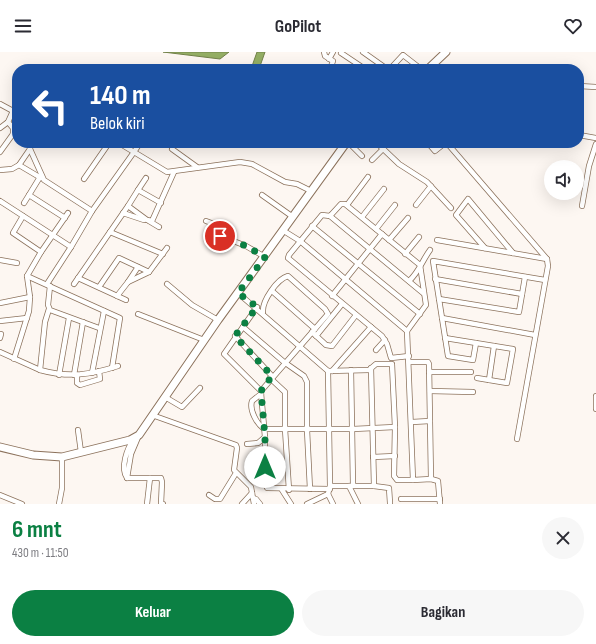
<!DOCTYPE html>
<html lang="id">
<head>
<meta charset="utf-8">
<style>
	body { margin:0; font-family:"Sofia Sans Condensed",sans-serif; background:#f7f7f7; color:#2b2b33; height:100vh; display:flex; flex-direction:column; font-size:15px; white-space:nowrap }
	* { box-sizing:border-box; margin:0 }
	p { font-size:13px; color:#7c7c81 }
	.icon { flex:none; width:22px; height:22px; fill:none; stroke:currentColor; stroke-width:2; stroke-linecap:round; stroke-linejoin:round }
	.map { position:relative; height:452px; overflow:hidden }
	.details { display:flex; flex-direction:column; background:#fff; flex:1 }
	.details>* { flex:none }
	.top-card { position:absolute; left:12px; top:12px; width:572px; height:84px; border-radius:16px; box-shadow:0 4px 16px #0002; background:#1a4fa0; color:#fff; overflow:hidden }
	.buttons { position:absolute; left:544px; top:108px; display:grid; gap:8px }
	.buttons a { display:grid; place-items:center; width:40px; height:40px; border-radius:50%; background:#fff; box-shadow:0 4px 16px #0002; font-size:20px }
	.pin { position:absolute; display:grid; place-items:center; width:34px; height:34px; color:#fff; margin:-17px; border:2px solid #fff; border-radius:50%; box-shadow:0 1px 4px #0007 }
	.me { position:absolute; width:44px; margin:-22px; rotate:0deg; stroke-linejoin:round; filter:drop-shadow(0 0 3px #0008) }
	.turn { display:flex; align-items:center; gap:14px; height:84px; padding:0 12px; font-size:18px }
	.turn .icon { width:52px; height:52px; stroke-width:2.5 }
	.turn b { display:block; font-size:28px; line-height:34px }
	.round { display:grid; place-items:center; flex:none; width:42px; height:42px; border-radius:21px; background:#f7f7f7 }
	.overview { display:flex; align-items:center; justify-content:space-between; height:68px; padding:0 12px }
	h1 { font-size:24px; font-weight:700; line-height:30px; color:#0b8043 }
	.button { display:flex; gap:8px; margin-top:auto; padding:8px 12px }
	.button a { flex:1; height:46px; border-radius:24px; background:#0b8043; color:#fff; font-size:16px; font-weight:700; line-height:46px; text-align:center }
	.button a+a { background:#f7f7f7; color:#2b2b33 }
	header { display:flex; justify-content:space-between; align-items:center; height:52px; padding:0 12px; background:#fff; font-size:18px; font-weight:700 }
	.map>svg:first-child { display:block }
	.water { fill:#94ae64; stroke:#72814a }
	.lines { fill:none; stroke-linecap:round; stroke-linejoin:round }
	.street-casing { stroke:#8c725c; stroke-width:6 }
	.secondary-casing { stroke:#8c725c; stroke-width:9 }
	.street { stroke:#fff; stroke-width:4.5 }
	.secondary { stroke:#fff; stroke-width:7 }
	.route { stroke:#0b8043; stroke-width:7; stroke-dasharray:0 12.6 }
</style>
</head>
<body>
<header><svg class="icon" aria-label="menu" viewBox="0 0 24 24"><path d="M4 6h16M4 12h16M4 18h16"/></svg>GoPilot<svg class="icon" aria-label="heart" viewBox="0 0 24 24"><path d="M12 20l-8-8c-3-5 5-10 8-4 3-6 11-1 8 4z"/></svg></header>
<div class="map">
<svg width="596" height="452" viewBox="0 0 596 452">
	<rect width="100%" height="100%" fill="#fdf7f2"/>
	<g class="water">
		<polygon points="163,0 229,0 220,7"/>
		<polygon points="257,0 265,0 259,17 251,17"/>
	</g>
	<g class="lines">
		<g class="street-casing">
			<g id="street">
				<polyline points="324,0 325,4 333,9 330,17"/>
				<polyline points="363,0 387,17"/>
				<polyline points="341,1 365,17"/>
				<polyline points="329,7 333,0"/>
				<polyline points="390,17 403,3 421,17"/>
				<polyline points="579,34 596,35"/>
				<polyline points="0,52 13,59 8,70 0,76"/>
				<polyline points="8,70 13,76 13,82 17,85"/>
				<polyline points="579,83 596,86"/>
				<polyline points="30,91 30,97 44,128 92,159"/>
				<polyline points="119,91 134,100 140,91"/>
				<polyline points="349,91 362,104"/>
				<polyline points="377,91 399,112 427,130 451,156"/>
				<polyline points="428,91 435,99 445,91"/>
				<polyline points="447,91 547,207 548,214 517,387"/>
				<polyline points="172,97 197,115"/>
				<polyline points="0,100 13,82"/>
				<polyline points="372,108 383,97"/>
				<polyline points="19,113 30,97"/>
				<polyline points="0,118 12,117 19,113 41,126"/>
				<polyline points="40,125 29,143 65,166"/>
				<polyline points="84,127 109,91"/>
				<polyline points="138,138 146,126"/>
				<polyline points="262,143 293,165"/>
				<polyline points="0,149 71,195 92,159 134,100 167,120 240,110 252,112 285,130 297,132 311,139"/>
				<polyline points="24,151 29,143"/>
				<polyline points="161,151 138,138 128,154 147,168 152,169 174,120"/>
				<polyline points="347,153 368,125"/>
				<polyline points="416,153 431,134"/>
				<polyline points="582,154 589,114 596,92"/>
				<polyline points="123,161 144,168"/>
				<polyline points="23,164 13,181 41,200 68,161"/>
				<polyline points="330,164 423,241"/>
				<polyline points="362,165 384,137"/>
				<polyline points="149,169 159,175"/>
				<polyline points="206,169 222,175 219,182 221,184 246,194 265,205"/>
				<polyline points="312,174 420,262"/>
				<polyline points="376,177 395,153"/>
				<polyline points="284,179 300,189 407,279 413,428 431,427 438,429 440,452"/>
				<polyline points="110,180 163,202"/>
				<polyline points="389,188 408,166"/>
				<polyline points="437,188 547,207"/>
				<polyline points="485,196 456,163 468,147 513,201"/>
				<polyline points="405,202 419,185"/>
				<polyline points="0,208 17,211"/>
				<polyline points="27,224 120,266 112,316"/>
				<polyline points="78,226 126,248"/>
				<polyline points="435,227 522,242"/>
				<path d="M 409,229 C 419,220 422,209 430,198"/>
				<polyline points="128,230 138,215"/>
				<polyline points="47,232 71,195"/>
				<polyline points="74,232 128,154"/>
				<polyline points="167,232 192,253 218,268"/>
				<polyline points="50,234 48,253 50,258 99,276"/>
				<polyline points="99,235 119,206 149,220"/>
				<polyline points="272,239 315,277"/>
				<polyline points="238,241 328,319 330,434 328,442 333,452"/>
				<polyline points="117,244 128,230 149,220 167,196"/>
				<polyline points="332,244 382,182"/>
				<polyline points="439,247 519,260 525,225"/>
				<polyline points="0,251 30,245"/>
				<path d="M 257,255 L 224,302 L 261,339 L 328,262 L 325,257 L 288,224 C 277,227 262,249 263,260"/>
				<path d="M 49,257 L 45,270 L 40,318 C 69,326 90,323 118,314"/>
				<polyline points="138,262 204,288"/>
				<polyline points="442,266 535,283"/>
				<polyline points="0,269 27,266"/>
				<polyline points="243,275 284,310 304,324 307,330 307,378 310,437"/>
				<polyline points="407,279 426,253 420,213 345,152 341,152 330,164 322,163 289,203 288,206 382,284 387,292 391,306 409,304"/>
				<polyline points="312,280 326,293 332,294 356,263"/>
				<polyline points="235,284 272,324"/>
				<polyline points="316,284 342,252"/>
				<polyline points="0,286 1,282"/>
				<polyline points="445,286 513,297 507,331 477,326"/>
				<polyline points="476,291 473,308 448,304 433,209 545,228"/>
				<polyline points="376,298 385,288"/>
				<polyline points="0,300 40,318"/>
				<polyline points="14,307 29,259 30,245 27,224 41,200"/>
				<polyline points="409,310 428,310 429,312 431,427"/>
				<polyline points="351,318 353,433"/>
				<polyline points="328,319 369,318 376,312 392,312 395,375 394,424 397,428 413,428"/>
				<polyline points="332,319 371,275"/>
				<polyline points="429,320 471,320"/>
				<polyline points="92,321 104,259"/>
				<polyline points="59,323 69,266"/>
				<polyline points="74,323 83,270"/>
				<polyline points="77,323 77,331 80,333 100,327 99,319"/>
				<polyline points="270,326 285,340 285,377 289,438"/>
				<polyline points="489,328 494,294"/>
				<polyline points="430,339 473,340"/>
				<polyline points="261,341 265,385 265,429 267,436 330,437"/>
				<path d="M 261,342 L 252,349 C 249,358 257,372 264,377 L 353,377 L 395,375"/>
				<polyline points="596,344 596,357"/>
				<polyline points="165,345 182,355 200,336"/>
				<polyline points="152,363 236,393 237,396 234,418 251,435 254,452"/>
				<polyline points="412,370 430,369"/>
				<polyline points="78,378 81,400"/>
				<path d="M 134,387 C 127,396 120,416 127,426 L 131,402 L 139,383"/>
				<polyline points="247,392 258,391 265,385"/>
				<polyline points="373,405 395,404"/>
				<polyline points="127,426 161,426 162,430 161,452 163,452"/>
				<polyline points="330,434 374,434 371,316"/>
				<polyline points="349,434 358,452"/>
				<polyline points="374,434 389,436 390,451"/>
				<polyline points="282,438 291,452"/>
				<polyline points="0,443 22,452"/>
				<polyline points="209,443 215,447 220,447 236,421"/>
				<polyline points="253,446 256,447 260,452"/>
				<polyline points="401,447 440,447"/>
				<polyline points="59,452 62,436 62,405"/>
				<polyline points="147,452 150,426"/>
				<polyline points="242,452 252,441"/>
				<polyline points="307,452 328,442"/>
			</g>
		</g>
		<g class="secondary-casing">
			<g id="secondary">
				<polyline points="428,17 446,0"/>
				<polyline points="0,395 33,403 62,405 130,388 139,383 218,268 346,91"/>
			</g>
		</g>
		<use href="#street" class="street"/>
		<use href="#secondary" class="secondary"/>
	</g>
	<g class="lines">
		<polyline class="route" points="220,184 246,194 265,205 238,241 257,255 235,284 272,324 261,339 265,385 265,415"/>
	</g>
</svg>
<div class="buttons">
<a><svg class="icon" aria-label="sound" viewBox="0 0 24 24"><path d="M4 9h4l5-4v14l-5-4H4zM17 9q2 3 0 6"/></svg></a>
</div>
<div class="pin" style="left:220px;top:184px;background:#d93025"><svg class="icon" aria-label="arrive" viewBox="0 0 24 24"><path d="M6 21V4h12l-3 4 3 4H6"/></svg></div>
<svg class="me" style="left:265px;top:415px" viewBox="-20 -20 40 40"><circle r="19" fill="#fff"/><path d="M0-13L10 11 0 6-10 11z" fill="#0b8043"/></svg>
<div class="top-card">
<div class="turn"><svg class="icon" aria-label="left" viewBox="0 0 24 24"><path d="M17 20v-9H6M10 6l-5 5 5 5"/></svg><div><b>140 m</b>Belok kiri</div></div>
</div>
</div>
<section class="details">
<div class="overview"><div><h1>6 mnt</h1><p>430 m · 11:50</p></div><a class="round"><svg class="icon" aria-label="close" viewBox="0 0 24 24"><path d="M6 6l12 12M18 6L6 18"/></svg></a></div>
<div class="button"><a>Keluar</a><a>Bagikan</a></div>
</section>
</body>
</html>
